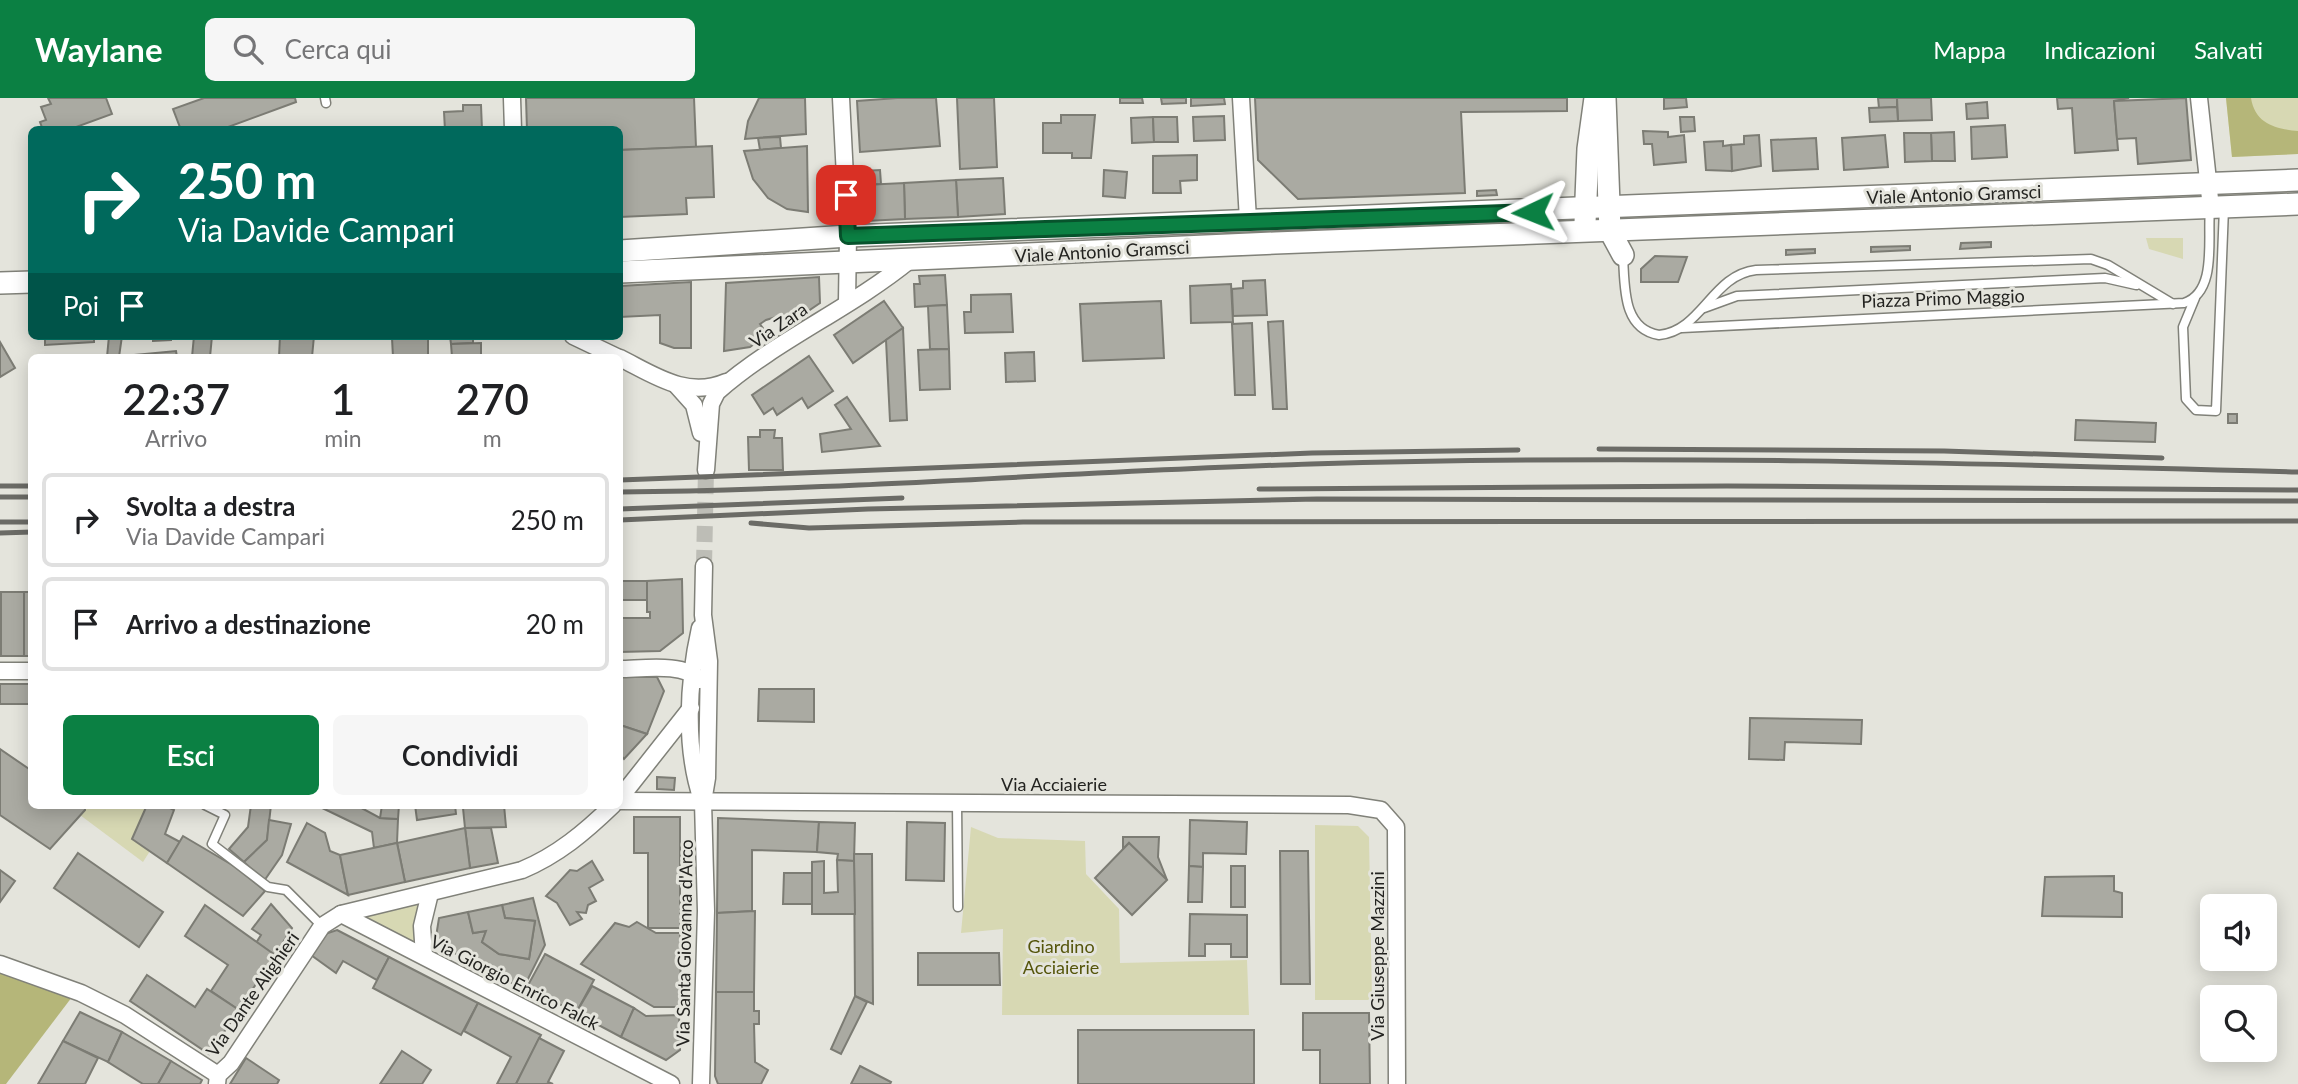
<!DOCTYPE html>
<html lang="it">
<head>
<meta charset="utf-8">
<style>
	body { margin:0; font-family:Lato,sans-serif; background:#f6f6f6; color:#202124; height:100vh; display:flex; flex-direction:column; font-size:26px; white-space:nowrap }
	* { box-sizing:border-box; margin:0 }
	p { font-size:23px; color:#757577 }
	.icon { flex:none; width:38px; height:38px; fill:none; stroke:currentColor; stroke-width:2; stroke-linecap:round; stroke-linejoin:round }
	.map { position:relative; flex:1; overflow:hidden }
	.side { position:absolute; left:28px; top:256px; width:595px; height:455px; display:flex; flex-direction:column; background:#fff; border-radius:10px; box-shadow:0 4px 18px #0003 }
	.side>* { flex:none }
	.hud { position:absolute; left:28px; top:28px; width:595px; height:214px; border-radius:10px; box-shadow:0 4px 18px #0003; background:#00695c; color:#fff; overflow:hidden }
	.controls { position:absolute; left:2200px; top:796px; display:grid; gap:14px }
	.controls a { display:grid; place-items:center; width:77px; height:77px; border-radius:10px; background:#fff; box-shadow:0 4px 18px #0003; font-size:35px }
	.pin { position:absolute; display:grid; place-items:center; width:60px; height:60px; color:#fff; margin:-30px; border-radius:14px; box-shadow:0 4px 10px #0006 }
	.me { position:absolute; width:77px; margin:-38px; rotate:268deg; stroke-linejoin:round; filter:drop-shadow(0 0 5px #0008) }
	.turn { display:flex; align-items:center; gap:24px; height:147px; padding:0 35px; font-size:32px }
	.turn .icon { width:91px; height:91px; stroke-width:2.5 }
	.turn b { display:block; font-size:49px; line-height:60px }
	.then { display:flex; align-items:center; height:66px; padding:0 35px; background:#0003; gap:14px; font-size:26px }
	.eta { display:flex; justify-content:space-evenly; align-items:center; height:119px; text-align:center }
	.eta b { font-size:42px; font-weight:600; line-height:49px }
	.primary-button { display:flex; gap:14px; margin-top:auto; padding:14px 35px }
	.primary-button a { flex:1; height:80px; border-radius:10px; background:#0b8043; color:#fff; font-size:28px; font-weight:600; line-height:80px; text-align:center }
	.primary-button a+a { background:#f6f6f6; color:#202124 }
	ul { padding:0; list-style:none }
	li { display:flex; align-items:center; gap:21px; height:94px; margin:0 14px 10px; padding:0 21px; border:4px solid #e0e0e0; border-radius:10px }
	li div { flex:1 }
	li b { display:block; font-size:26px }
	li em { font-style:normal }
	header { display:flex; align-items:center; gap:42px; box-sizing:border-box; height:98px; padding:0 35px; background:#0b8043; color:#fff }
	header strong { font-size:33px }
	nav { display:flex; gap:38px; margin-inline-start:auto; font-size:24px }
	.search { width:490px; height:63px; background:#f6f6f6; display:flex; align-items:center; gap:18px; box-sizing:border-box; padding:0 24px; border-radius:10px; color:#757577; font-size:26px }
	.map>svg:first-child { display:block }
	.green { fill:#d7d8b3 }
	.forest { fill:#b5b679 }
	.building { fill:#aaaaa2; stroke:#7c7c74; stroke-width:2 }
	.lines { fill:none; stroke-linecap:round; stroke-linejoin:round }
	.street-tunnel { stroke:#bdbdb6; stroke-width:16; stroke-dasharray:16 8; stroke-linecap:butt }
	.lane-casing { stroke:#808179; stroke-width:11 }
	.street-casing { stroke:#808179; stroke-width:19 }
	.secondary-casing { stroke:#808179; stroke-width:24 }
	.lane { stroke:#fff; stroke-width:8 }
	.street { stroke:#fff; stroke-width:16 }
	.secondary { stroke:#fff; stroke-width:21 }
	.rail { stroke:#6b6b66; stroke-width:5 }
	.route-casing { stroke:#07532c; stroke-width:18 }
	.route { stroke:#0b8043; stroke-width:12 }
	.labels { text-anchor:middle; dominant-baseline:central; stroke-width:6; stroke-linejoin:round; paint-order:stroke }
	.street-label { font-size:18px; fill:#232320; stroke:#e4e4dc }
	.park-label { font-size:18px; fill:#55550b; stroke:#e4e4dc }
</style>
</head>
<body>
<header>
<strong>Waylane</strong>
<div class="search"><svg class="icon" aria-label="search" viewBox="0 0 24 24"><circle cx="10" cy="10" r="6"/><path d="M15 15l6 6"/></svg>Cerca qui</div>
<nav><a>Mappa</a><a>Indicazioni</a><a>Salvati</a></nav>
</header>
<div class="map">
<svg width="2298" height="986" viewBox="0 0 2298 986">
	<rect width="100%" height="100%" fill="#e4e4dc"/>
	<g class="green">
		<polygon points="2226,0 2298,0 2298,56 2232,59"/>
		<polygon points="2146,140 2183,140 2183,161 2149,151"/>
		<polygon points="88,707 147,707 132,741 150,753 143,764 80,717"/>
		<polygon points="1315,727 1358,728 1369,739 1372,902 1315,902"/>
		<polygon points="971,729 998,740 1085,743 1086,776 1119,811 1120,865 1247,862 1249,917 1002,917 1003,831 961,835"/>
		<polygon points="421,804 416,849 357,818"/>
	</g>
	<g class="forest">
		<path d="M 2226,0 L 2251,0 C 2255,26 2276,31 2298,33 L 2298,56 L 2232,59 Z"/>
		<polygon points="0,875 72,899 6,986 0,986"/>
	</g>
	<g class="building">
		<polygon points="48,0 106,0 112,16 68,32 43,32 40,24 46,22 41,9 51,6"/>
		<polygon points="204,0 295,0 296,4 220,32 181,32 173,11"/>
		<polygon points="526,0 694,0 696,49 620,52 620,32 527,32"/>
		<polygon points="759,0 805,0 806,36 745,41 748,23"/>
		<polygon points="897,0 936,0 940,48 860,54 857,3"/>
		<polygon points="957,0 994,0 997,69 960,71"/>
		<polygon points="1120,0 1142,0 1143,5 1120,5"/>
		<polygon points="1161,0 1186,0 1186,5 1162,6"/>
		<polygon points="1191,0 1224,0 1225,6 1191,8"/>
		<polygon points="1255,0 1567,0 1567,13 1461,14 1465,95 1298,101 1258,62"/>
		<polygon points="1664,0 1686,0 1687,9 1664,11"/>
		<polygon points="1878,0 1897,0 1897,9 1879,10"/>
		<polygon points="1897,0 1931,0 1932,22 1898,23"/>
		<polygon points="2057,0 2129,0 2114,3 2118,52 2075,55 2072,10 2058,11"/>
		<polygon points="2186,0 2191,62 2138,66 2136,40 2117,41 2114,3"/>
		<polygon points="1987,4 1988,20 1967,21 1966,6"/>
		<polygon points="463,7 481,7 482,32 445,32 444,14 463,13"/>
		<polygon points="1897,9 1898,23 1870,24 1869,10"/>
		<polygon points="1061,17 1095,17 1091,60 1072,60 1072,55 1043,55 1043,25 1061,25"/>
		<polygon points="1224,18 1225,42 1194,43 1193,19"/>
		<polygon points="1153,19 1154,44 1132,45 1131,20"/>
		<polygon points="1153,19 1177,19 1178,44 1154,44"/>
		<polygon points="1680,19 1694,19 1695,33 1681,34"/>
		<polygon points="2005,27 2007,59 1972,61 1971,29"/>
		<polygon points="1643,33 1668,34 1668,39 1684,37 1686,64 1654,67 1652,46 1644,46"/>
		<polygon points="1954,34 1955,63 1932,63 1931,35"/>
		<polygon points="1904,35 1931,35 1932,63 1905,64"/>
		<polygon points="1759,37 1761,68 1732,73 1731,47 1744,46 1744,38"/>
		<polygon points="1885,37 1888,69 1844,72 1842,40"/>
		<polygon points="780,39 781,50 760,52 758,40"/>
		<polygon points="1816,40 1818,71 1773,73 1771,42"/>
		<polygon points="1723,43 1723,48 1731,47 1732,73 1706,72 1704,44"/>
		<polygon points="712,48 714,99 686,100 687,116 620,119 620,52"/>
		<polygon points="807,48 808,114 787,111 768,100 753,81 744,53"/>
		<polygon points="1197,57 1197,82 1180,83 1181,95 1153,95 1153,58"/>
		<polygon points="880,72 881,86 864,87 863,73"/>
		<polygon points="1104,72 1127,74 1125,100 1103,98"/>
		<polygon points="1003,80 1005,116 958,119 956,82"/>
		<polygon points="956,82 958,119 905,121 904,85"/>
		<polygon points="904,85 905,121 866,123 864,87"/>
		<polygon points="1496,92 1497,97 1477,98 1477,93"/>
		<polygon points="1991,144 1991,149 1960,151 1961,145"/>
		<polygon points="1910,148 1910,152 1871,154 1871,149"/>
		<polygon points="1815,151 1815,155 1786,157 1786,152"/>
		<polygon points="1655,158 1687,159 1678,184 1641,184 1641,171"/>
		<polygon points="945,177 947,207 915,209 914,186 920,186 919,178"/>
		<polygon points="819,179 820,205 789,226 783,217 766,222 760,226 767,236 750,249 724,253 726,185"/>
		<polygon points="1265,182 1267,217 1233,218 1232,191 1243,190 1243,183"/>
		<polygon points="691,184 691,250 674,250 660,245 660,217 620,219 620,188"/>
		<polygon points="1231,186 1233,224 1191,225 1190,188"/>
		<polygon points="1011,196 1013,234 965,235 964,214 971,214 971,197"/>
		<polygon points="884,203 903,230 853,265 834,237"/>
		<polygon points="1161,203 1164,260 1083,263 1080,206"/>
		<polygon points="947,207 949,251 930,251 928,208"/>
		<polygon points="1283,223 1287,311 1273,311 1268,224"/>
		<polygon points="1252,225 1255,297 1235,297 1232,226"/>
		<polygon points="903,230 907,322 890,323 886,242"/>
		<polygon points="45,238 94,238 94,244 45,247"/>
		<polygon points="109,238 122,238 119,259 107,259"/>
		<polygon points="153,238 171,238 171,242 153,243"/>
		<polygon points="194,238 212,238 210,259 192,259"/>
		<polygon points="280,238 314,238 312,259 279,259"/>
		<polygon points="405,238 428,238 428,259 393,259 392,240"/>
		<polygon points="450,238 473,238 473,245 451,246"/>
		<polygon points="0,244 15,270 0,279"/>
		<polygon points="481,245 481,259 452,259 451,246"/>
		<polygon points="949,251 950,291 920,292 918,252"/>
		<polygon points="176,253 177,259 135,259 135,257"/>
		<polygon points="1034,254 1035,283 1006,284 1005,255"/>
		<polygon points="809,258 833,293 808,310 802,300 777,317 773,310 764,316 752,297"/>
		<polygon points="847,299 880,348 822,354 820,336 851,331 835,307"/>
		<rect x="2228" y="316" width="9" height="9"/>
		<polygon points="2076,322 2156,325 2155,344 2075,342"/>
		<polygon points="760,332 775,332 774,340 782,340 783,372 749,372 748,339 760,339"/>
		<polygon points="682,481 683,535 660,553 620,554 620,520 650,520 650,514 647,514 647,483"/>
		<rect x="620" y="483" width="27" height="19"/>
		<rect x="1" y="494" width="23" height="64"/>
		<rect x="24" y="494" width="8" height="64"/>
		<polygon points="620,579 657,579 664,593 647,636 620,627"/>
		<rect x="0" y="586" width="32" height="20"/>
		<polygon points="759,591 814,591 814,624 758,623"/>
		<polygon points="1750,620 1862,622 1861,646 1785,644 1784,662 1749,661"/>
		<polygon points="620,627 647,636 624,661 620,656"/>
		<polygon points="0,651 32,673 32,707 85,707 85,712 50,751 0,717"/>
		<polygon points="657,679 675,680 674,692 657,691"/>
		<polygon points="147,707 164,707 174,712 165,736 180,744 167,765 132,741"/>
		<polygon points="251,707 271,707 267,742 244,764 229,751 248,729"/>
		<polygon points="316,707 356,707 380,720 398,721 397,745 374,750 372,734"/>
		<polygon points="382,707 399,707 398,721 380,720"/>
		<polygon points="415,707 455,707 456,716 417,722"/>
		<polygon points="470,707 504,707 506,729 465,730 463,710"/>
		<polygon points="634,719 680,719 680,830 648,830 648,755 634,755"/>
		<polygon points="718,720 819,724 817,754 752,752 752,813 717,815"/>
		<polygon points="269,722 291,726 282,757 264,783 244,764 267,742"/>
		<polygon points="1190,722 1247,724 1246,756 1203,755 1203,769 1189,768"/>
		<polygon points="819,724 855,725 854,763 837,762 838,756 817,754"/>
		<polygon points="907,724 945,725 944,783 906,782"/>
		<polygon points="307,725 325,735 330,753 340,757 348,797 287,764"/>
		<polygon points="465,730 491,730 498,765 470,770"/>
		<polygon points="465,730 470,770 405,784 397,745"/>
		<polygon points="183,738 239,771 265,793 243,818 167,765"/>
		<polygon points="1123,739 1159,739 1158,759 1167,782 1129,745 1123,751"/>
		<polygon points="397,745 405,784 348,797 340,757"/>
		<polygon points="1129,745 1167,782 1132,817 1095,780"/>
		<polygon points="1280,753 1308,753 1310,886 1281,886"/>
		<polygon points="78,755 163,814 139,849 54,790"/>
		<polygon points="854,756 872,756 873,906 855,898"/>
		<polygon points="837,762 854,763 855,816 812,816 812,764 824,763 824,795 838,794"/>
		<polygon points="592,763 603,782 589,790 596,803 588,807 586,815 577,814 582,821 570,827 557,805 546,798 570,772 577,773"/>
		<polygon points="1189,768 1203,769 1202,804 1188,804"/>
		<rect x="1231" y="768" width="14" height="41"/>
		<polygon points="0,772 15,783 0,804"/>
		<polygon points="784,775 812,775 812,806 783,806"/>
		<polygon points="2114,778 2114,793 2122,795 2122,819 2042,818 2045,779"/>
		<polygon points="533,800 545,847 523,891 435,845 439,820 468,814 473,835 486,833 482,844 499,856 529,861 535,823 505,820 502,807"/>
		<polygon points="271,806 292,830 275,857 256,845 261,837 252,831"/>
		<polygon points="205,807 275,857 239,912 211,893 228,867 185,838"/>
		<polygon points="502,807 505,820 535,823 529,861 499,856 482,844 486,833 473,835 468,814"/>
		<polygon points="755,813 754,894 716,894 717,815"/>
		<polygon points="1190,816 1247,817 1247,859 1231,859 1231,846 1205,846 1205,858 1189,858"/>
		<polygon points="637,824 656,835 680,835 681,909 654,909 581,866 615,825 629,829"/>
		<polygon points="337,832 389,859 377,882 343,863 336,875 311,857 325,836"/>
		<polygon points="918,855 999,855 1000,887 918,887"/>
		<polygon points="545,856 594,882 576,915 527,889"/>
		<polygon points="389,859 478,905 461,937 373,890"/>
		<polygon points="147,877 195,909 207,891 239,912 209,956 130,903"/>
		<polygon points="592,888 634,910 621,939 576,915"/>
		<polygon points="716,894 754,894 754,913 759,913 759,926 754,926 755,964 768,972 761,986 718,986 715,978"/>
		<polygon points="855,898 867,904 841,956 831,951"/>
		<polygon points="478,905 541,937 516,986 497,986 511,959 464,933"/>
		<polygon points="634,910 646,918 679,917 680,952 666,962 621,939"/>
		<polygon points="80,914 122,934 108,964 63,943"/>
		<polygon points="1303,915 1369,915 1370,986 1320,986 1320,952 1303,952"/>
		<rect x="1078" y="932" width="176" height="54"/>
		<polygon points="122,934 171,963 158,986 143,986 108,964"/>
		<polygon points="539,940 564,953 548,984 553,986 516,986"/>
		<polygon points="63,943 98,960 85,986 38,986"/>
		<polygon points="402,953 431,972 422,986 380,986"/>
		<polygon points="246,960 279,982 277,986 230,986"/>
		<polygon points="171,963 202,982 200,986 158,986"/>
		<polygon points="860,968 891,984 890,986 851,986"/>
	</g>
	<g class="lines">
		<polyline class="street-tunnel" points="704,468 706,372"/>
		<g class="lane-casing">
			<g id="lane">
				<polyline points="325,0 326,5"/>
				<path d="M 1623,159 C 1625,188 1622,231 1659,237 C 1702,233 1712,177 1756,172 L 2091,161 L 2108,167 L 2173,206"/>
				<polyline points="2195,200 2183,229 2186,301 2196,312 2216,313 2224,110"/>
				<polyline points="1704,210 1737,198 2105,180 2136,187"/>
				<path d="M 1682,230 L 2184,205 C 2218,194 2207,139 2210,111"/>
				<polyline points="957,705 958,809"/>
				<polyline points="205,707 225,717 212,746 268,789 286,792 322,828"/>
			</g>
		</g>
		<g class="street-casing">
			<g id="street">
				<polyline points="512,0 513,32"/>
				<polyline points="841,0 848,138 847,204"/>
				<polyline points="1241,0 1248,122"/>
				<polyline points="2199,0 2211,110"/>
				<polyline points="573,238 617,259"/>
				<path d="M 620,260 C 654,277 687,301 726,284"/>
				<polyline points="677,288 694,307 701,335"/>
				<path d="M 706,372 L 711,306 L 717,294 C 776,242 850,211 910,162"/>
				<path d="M 700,530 C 688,584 684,649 702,702"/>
				<path d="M 620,571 C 641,571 684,564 700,582"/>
				<polyline points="0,573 32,573"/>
				<polyline points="620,700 691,610"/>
				<polyline points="620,703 1349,707 1381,712 1396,729 1397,986"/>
				<polyline points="341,816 671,986"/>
				<polyline points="424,858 422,828 430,795"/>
				<polyline points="0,866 81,895 125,917 218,977"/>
				<path d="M 217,986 L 218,977 L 231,965 L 322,828 L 341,816 L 522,772 C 558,757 585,734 613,707"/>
				<polyline points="701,986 706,813 703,704 707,680 709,563 703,517 704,468"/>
			</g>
		</g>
		<g class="secondary-casing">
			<g id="secondary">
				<polyline points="1605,0 1610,133 1623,157"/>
				<polyline points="1585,125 1588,51 1595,0"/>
				<polyline points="620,153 848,138 2298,82"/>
				<polyline points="620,174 1275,145 2298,106"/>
				<polyline points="0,185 32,184"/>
			</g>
		</g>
		<use href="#lane" class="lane"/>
		<use href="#street" class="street"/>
		<use href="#secondary" class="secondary"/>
		<g class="rail">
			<polyline points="1599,351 1944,353 2162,360"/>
			<polyline points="620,382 1312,355 1518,352"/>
			<polyline points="0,388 32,388"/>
			<polyline points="1259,391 1727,388 2298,392"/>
			<path d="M 620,394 C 850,392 1080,373 1311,366 C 1640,356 1969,365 2298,374"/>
			<polyline points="0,399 32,399"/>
			<polyline points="620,411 902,400"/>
			<polyline points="620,422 868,411 1317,401 2298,403"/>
			<polyline points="0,424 32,424"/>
			<polyline points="751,425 809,430 1023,424 2298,423"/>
			<polyline points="0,435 32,434"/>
		</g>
	</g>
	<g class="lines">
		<g class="route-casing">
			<polyline id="route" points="846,97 848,138 1533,114"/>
		</g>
		<use href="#route" class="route"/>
	</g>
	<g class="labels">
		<g class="street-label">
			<text transform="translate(1954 96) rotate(-2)">Viale Antonio Gramsci</text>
			<text transform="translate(1102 153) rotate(-3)">Viale Antonio Gramsci</text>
			<text transform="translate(1943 200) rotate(-2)">Piazza Primo Maggio</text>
			<text transform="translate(778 227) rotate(-34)">Via Zara</text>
			<text x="1054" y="686">Via Acciaierie</text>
			<text transform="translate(684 845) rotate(-89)">Via Santa Giovanna d'Arco</text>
			<text transform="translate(1377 858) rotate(-90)">Via Giuseppe Mazzini</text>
			<text transform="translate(515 884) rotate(27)">Via Giorgio Enrico Falck</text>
			<text transform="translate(252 896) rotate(-55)">Via Dante Alighieri</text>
		</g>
		<g class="park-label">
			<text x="1061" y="848">Giardino<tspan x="1061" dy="21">Acciaierie</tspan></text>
		</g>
	</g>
</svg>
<div class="controls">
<a><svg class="icon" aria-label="sound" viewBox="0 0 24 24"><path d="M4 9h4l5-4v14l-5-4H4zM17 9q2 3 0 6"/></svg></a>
<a><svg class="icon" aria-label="search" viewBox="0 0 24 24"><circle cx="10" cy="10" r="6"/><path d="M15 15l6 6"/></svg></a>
</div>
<div class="pin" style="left:846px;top:97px;background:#d93025"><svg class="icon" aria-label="arrive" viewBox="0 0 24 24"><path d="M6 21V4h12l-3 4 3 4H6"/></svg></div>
<svg class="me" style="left:1533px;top:114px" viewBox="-20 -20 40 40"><path d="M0-17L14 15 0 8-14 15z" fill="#0b8043" stroke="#fff" stroke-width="4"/></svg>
<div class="hud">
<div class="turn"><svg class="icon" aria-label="right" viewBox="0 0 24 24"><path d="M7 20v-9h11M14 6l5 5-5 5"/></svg><div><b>250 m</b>Via Davide Campari</div></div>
<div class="then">Poi<svg class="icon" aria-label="arrive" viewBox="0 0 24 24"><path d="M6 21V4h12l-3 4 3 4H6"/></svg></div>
</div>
<section class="side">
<div class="eta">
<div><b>22:37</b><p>Arrivo</p></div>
<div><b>1</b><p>min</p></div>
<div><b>270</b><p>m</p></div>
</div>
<ul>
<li><svg class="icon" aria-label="right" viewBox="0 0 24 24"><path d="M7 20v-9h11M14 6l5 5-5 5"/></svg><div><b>Svolta a destra</b><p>Via Davide Campari</p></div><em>250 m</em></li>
<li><svg class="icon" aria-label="arrive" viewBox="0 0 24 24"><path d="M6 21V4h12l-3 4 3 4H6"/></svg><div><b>Arrivo a destinazione</b></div><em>20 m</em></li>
</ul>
<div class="primary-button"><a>Esci</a><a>Condividi</a></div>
</section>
</div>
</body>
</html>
